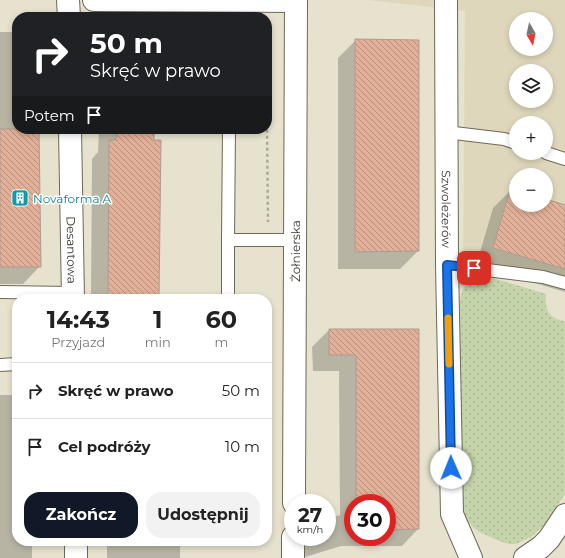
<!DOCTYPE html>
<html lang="pl">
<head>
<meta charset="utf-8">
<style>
	body { margin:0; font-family:Montserrat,sans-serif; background:#f2f2f2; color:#222; height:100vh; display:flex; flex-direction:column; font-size:15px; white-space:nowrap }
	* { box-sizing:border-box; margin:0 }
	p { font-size:13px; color:#767676 }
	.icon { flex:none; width:22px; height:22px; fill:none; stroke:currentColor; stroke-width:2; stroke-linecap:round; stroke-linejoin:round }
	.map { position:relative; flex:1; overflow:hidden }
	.drawer { position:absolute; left:12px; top:294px; width:260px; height:252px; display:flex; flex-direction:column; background:#fff; border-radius:16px; box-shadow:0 2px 6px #0003 }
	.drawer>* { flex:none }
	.banner { position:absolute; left:12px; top:12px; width:260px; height:122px; border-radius:16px; box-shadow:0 2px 6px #0003; background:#202124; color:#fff; overflow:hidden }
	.needle { width:26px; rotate:171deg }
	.controls { position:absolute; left:509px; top:12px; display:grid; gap:8px }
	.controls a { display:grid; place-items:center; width:44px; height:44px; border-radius:50%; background:#fff; box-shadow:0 2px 6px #0003; font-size:20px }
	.speed { position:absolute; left:284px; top:494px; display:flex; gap:8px; font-size:20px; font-weight:700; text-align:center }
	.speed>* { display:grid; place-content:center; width:52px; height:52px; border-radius:50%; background:#fff; box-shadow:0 2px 6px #0003; line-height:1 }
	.speed small { font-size:10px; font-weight:400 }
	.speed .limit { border:6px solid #d22; background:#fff; color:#111 }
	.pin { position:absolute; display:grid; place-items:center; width:34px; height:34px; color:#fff; margin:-17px; border-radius:8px; box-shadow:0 2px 6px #0006 }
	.me { position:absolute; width:44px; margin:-22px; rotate:359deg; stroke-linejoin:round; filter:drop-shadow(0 0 3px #0008) }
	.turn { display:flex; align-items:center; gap:14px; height:84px; padding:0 12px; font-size:18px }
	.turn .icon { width:52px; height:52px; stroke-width:2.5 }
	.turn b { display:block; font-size:28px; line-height:34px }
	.then { display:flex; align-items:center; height:38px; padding:0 12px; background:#0003; gap:8px; font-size:15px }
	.eta { display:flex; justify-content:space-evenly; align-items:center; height:68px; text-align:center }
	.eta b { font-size:24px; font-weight:700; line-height:28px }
	.cta { display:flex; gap:8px; margin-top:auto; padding:8px 12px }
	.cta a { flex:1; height:46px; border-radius:16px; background:#111827; color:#fff; font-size:16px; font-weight:700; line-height:46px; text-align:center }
	.cta a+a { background:#f2f2f2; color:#222 }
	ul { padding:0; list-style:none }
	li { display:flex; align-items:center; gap:12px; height:56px; padding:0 12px; border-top:1px solid #e0e0e0 }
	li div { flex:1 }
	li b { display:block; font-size:15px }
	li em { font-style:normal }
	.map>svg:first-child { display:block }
	.built { fill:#ded7bc; fill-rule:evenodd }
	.grass { fill:url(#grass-dots) }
	.shadow { fill:#0003; fill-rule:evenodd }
	.building { fill:url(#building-back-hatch); stroke:#ae9b91 }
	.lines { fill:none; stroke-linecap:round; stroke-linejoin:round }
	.service-casing { stroke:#6d6958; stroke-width:14 }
	.minor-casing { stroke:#6d6958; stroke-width:24 }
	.path { stroke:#aba898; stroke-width:2.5; stroke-dasharray:3 3; stroke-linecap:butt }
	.service { stroke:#fff; stroke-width:12 }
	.minor { stroke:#fff; stroke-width:22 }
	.route-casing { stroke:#114b97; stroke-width:10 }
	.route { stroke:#1a73e8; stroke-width:7 }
	.slow { stroke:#f59e0b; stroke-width:7 }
	.labels { text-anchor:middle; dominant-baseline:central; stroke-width:3; stroke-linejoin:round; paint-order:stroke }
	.culture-label { font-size:12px; fill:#0d838f; stroke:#fff; text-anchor:start }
	.street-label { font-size:12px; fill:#36342d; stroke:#fff }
</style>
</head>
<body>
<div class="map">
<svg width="565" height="558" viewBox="0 0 565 558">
	<defs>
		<pattern id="grass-dots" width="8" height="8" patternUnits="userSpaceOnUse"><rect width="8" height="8" fill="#c5d4ab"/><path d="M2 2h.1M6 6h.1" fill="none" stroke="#aab793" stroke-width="1.8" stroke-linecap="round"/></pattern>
		<pattern id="building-back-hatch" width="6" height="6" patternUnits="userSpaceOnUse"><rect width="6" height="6" fill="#e2b098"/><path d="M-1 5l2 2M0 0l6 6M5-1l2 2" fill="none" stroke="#b8907c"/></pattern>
	</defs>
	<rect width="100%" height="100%" fill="#e6e2ce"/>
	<path class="built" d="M 368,0 L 565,0 L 565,285 L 555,281 L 463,277 L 465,11 ZM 516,19 L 546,19 L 546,49 L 516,49 ZM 516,71 L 546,71 L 546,101 L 516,101 ZM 516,123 L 546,123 L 546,153 L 516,153 ZM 516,175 L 546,175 L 546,205 L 516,205 Z"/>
	<path class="grass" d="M 480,276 L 486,276 L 546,294 C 544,309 549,319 565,321 L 565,494 L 544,525 L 531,537 L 516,544 L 509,544 L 502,542 L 479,532 L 473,527 L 465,518 L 462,510 L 461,503 L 460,299 C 463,287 468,279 480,276 Z"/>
	<g class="shadow">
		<polygon points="0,32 17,32 17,129 38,129 40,266 23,284 0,284"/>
		<polygon points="356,40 418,41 418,251 400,269 338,269 338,58"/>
		<polygon points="99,129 153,129 158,299 91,299 92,159 98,152"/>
		<polygon points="511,190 516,192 516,205 546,205 546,201 565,206 565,292 476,266 493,208"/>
		<path d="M 329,330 L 418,330 L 418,529 L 402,546 L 341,546 L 302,558 L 300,537 L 327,537 L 327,519 L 340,515 L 339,371 L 313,371 L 312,347 ZM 353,503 L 387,503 L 387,537 L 353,537 Z"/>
		<polygon points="0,395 17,395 17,541 32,541 32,558 0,558"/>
		<rect x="107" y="541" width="73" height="17"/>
	</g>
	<g class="building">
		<polygon points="355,39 419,40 419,251 355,252"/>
		<polygon points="0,129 39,129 41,267 0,267"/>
		<polygon points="116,129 154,129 154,140 161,140 159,299 108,299 109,140 116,140"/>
		<polygon points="510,189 516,191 516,205 546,205 546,199 565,205 565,269 493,248"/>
		<polygon points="329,329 419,329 419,529 387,530 387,503 356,503 356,355 329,355"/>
	</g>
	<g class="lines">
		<g class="service-casing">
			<g id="service">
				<polyline points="446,132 504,139 516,143"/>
				<polyline points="546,153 565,159"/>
				<polyline points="228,240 229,129"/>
				<polyline points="447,265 543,277 565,283"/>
				<polyline points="0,292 72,293"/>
				<polyline points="228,299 228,240 295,240"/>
				<polyline points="0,365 17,364"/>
			</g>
		</g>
		<g class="minor-casing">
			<g id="minor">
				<polyline points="68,0 69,17"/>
				<polyline points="94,0 296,1"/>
				<path id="s1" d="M 446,0 L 447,265 L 452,514 L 471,558"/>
				<path id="s2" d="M 70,129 L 73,299"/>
				<path id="s3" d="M 294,503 L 296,0"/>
				<polyline points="76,541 76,558"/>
				<polyline points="293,558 293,537"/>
				<polyline points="525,558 541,547 549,539 565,515"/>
			</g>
		</g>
		<g class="path">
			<polyline points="267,28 268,30 267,125 268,222"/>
			<polyline points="268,507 268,530"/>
		</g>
		<use href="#service" class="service"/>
		<use href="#minor" class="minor"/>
	</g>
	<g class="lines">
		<g class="route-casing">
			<polyline id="route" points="451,468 447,265 474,268"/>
		</g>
		<use href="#route" class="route"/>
		<polyline class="slow" points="448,318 449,364"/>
	</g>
	<defs>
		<g id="building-square" transform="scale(0.9)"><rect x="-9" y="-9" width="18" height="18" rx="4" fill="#0f9aa8" stroke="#fff"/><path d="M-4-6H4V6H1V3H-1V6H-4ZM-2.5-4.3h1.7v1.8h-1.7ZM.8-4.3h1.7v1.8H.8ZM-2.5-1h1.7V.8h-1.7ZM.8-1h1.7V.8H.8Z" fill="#fff"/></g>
	</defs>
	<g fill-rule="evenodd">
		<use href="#building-square" x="20" y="198"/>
	</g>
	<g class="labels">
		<g class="culture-label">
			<text x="33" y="198">Novaforma A</text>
		</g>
		<g class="street-label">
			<text stroke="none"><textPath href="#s1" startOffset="209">Szwoleżerów</textPath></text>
			<text stroke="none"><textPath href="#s2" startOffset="121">Desantowa</textPath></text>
			<text stroke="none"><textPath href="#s3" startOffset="252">Żołnierska</textPath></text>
		</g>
	</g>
</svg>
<div class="controls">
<a><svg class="needle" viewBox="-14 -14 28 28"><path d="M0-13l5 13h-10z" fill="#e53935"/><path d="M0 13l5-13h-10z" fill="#767676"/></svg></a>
<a><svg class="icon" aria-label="layers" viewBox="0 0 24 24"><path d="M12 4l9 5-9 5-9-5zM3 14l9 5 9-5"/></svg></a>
<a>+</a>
<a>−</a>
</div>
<div class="speed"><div>27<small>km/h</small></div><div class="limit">30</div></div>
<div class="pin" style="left:474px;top:268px;background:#d93025"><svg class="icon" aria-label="arrive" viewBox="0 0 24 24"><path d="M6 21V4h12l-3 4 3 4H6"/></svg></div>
<svg class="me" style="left:451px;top:468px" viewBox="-20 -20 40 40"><circle r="19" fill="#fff"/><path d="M0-13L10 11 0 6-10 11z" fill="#1a73e8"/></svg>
<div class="banner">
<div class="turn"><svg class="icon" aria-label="right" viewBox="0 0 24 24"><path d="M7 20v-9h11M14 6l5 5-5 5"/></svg><div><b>50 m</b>Skręć w prawo</div></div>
<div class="then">Potem<svg class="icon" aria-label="arrive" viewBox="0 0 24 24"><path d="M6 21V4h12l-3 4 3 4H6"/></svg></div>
</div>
<section class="drawer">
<div class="eta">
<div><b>14:43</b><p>Przyjazd</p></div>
<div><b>1</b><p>min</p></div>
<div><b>60</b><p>m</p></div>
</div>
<ul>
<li><svg class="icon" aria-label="right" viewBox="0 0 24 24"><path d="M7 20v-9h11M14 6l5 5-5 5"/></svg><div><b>Skręć w prawo</b></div><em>50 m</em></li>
<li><svg class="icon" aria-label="arrive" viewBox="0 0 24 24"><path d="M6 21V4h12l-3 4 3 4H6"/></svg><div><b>Cel podróży</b></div><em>10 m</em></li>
</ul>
<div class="cta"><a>Zakończ</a><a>Udostępnij</a></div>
</section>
</div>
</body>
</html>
